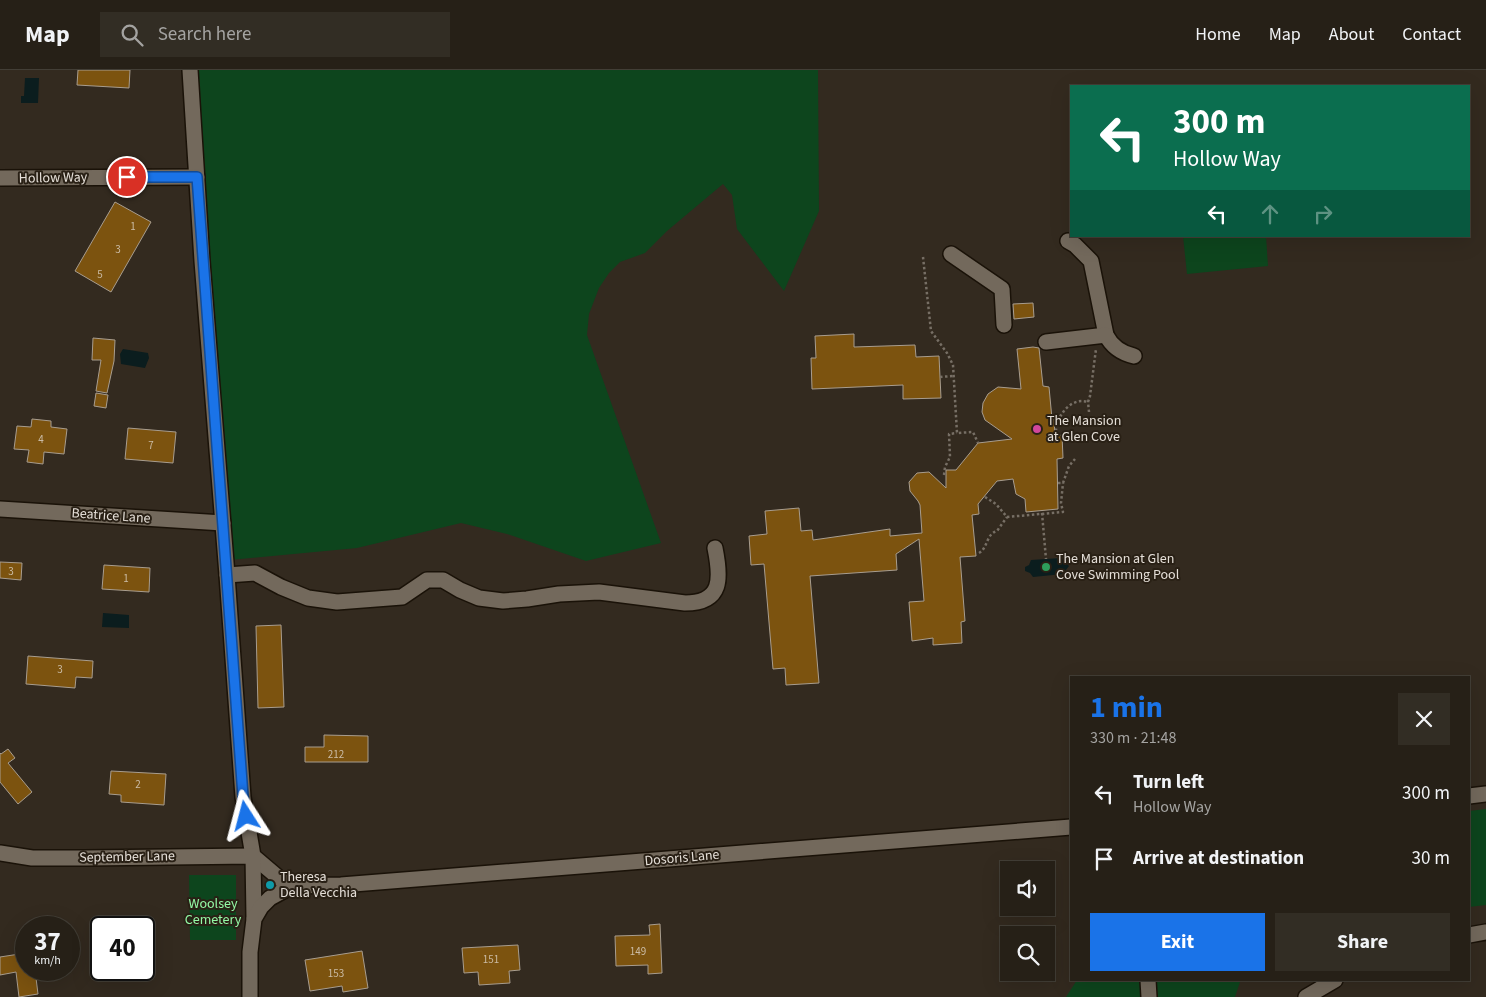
<!DOCTYPE html>
<html lang="en">
<head>
<meta charset="utf-8">
<style>
	body { margin:0; font-family:"Source Sans 3",sans-serif; background:#322d24; color:#f1f3f6; height:100vh; display:flex; flex-direction:column; font-size:19px; white-space:nowrap }
	* { box-sizing:border-box; margin:0 }
	p { font-size:16px; color:#a4a3a1 }
	.icon { flex:none; width:28px; height:28px; fill:none; stroke:currentColor; stroke-width:2; stroke-linecap:round; stroke-linejoin:round }
	.map { position:relative; flex:1; overflow:hidden }
	.drawer { position:absolute; left:1070px; top:606px; width:400px; height:305px; display:flex; flex-direction:column; background:#262017; border-radius:0px; box-shadow:0 5px 20px #0002,0 0 0 1px #423e36 }
	.drawer>* { flex:none }
	.hud { position:absolute; left:1070px; top:15px; width:400px; height:152px; border-radius:0px; box-shadow:0 5px 20px #0002,0 0 0 1px #423e36; background:#0b6e4f; color:#fff; overflow:hidden }
	.controls { position:absolute; left:1000px; top:791px; display:grid; gap:10px }
	.controls a { display:grid; place-items:center; width:55px; height:55px; border-radius:0px; background:#262017; box-shadow:0 5px 20px #0002,0 0 0 1px #423e36; font-size:25px }
	.speed { position:absolute; left:15px; top:846px; display:flex; gap:10px; font-size:25px; font-weight:700; text-align:center }
	.speed>* { display:grid; place-content:center; width:65px; height:65px; border-radius:50%; background:#262017; box-shadow:0 5px 20px #0002,0 0 0 1px #423e36; line-height:1 }
	.speed small { font-size:12px; font-weight:400 }
	.speed .limit { border:2px solid #111; border-radius:8px; background:#fff; color:#111 }
	.pin { position:absolute; display:grid; place-items:center; width:42px; height:42px; color:#fff; margin:-21px; border:2px solid #fff; border-radius:50%; box-shadow:0 1px 5px #0007 }
	.me { position:absolute; width:55px; margin:-28px; rotate:351deg; stroke-linejoin:round; filter:drop-shadow(0 0 4px #0008) }
	.turn { display:flex; align-items:center; gap:18px; height:105px; padding:0 20px; font-size:22px }
	.turn .icon { width:65px; height:65px; stroke-width:2.5 }
	.turn b { display:block; font-size:35px; line-height:42px }
	.lanes { display:flex; align-items:center; height:48px; padding:0 20px; background:#0003; justify-content:center; gap:25px; direction:ltr }
	.lanes .off { opacity:.35 }
	.round { display:grid; place-items:center; flex:none; width:52px; height:52px; border-radius:0px; background:#322d24 }
	.head { display:flex; align-items:center; justify-content:space-between; height:85px; padding:0 20px }
	h1 { font-size:30px; font-weight:700; line-height:38px; color:#1a73e8 }
	.action { display:flex; gap:10px; margin-top:auto; padding:10px 20px }
	.action a { flex:1; height:58px; border-radius:0px; background:#1a73e8; color:#fff; font-size:20px; font-weight:700; line-height:58px; text-align:center }
	.action a+a { background:#322d24; color:#f1f3f6 }
	ul { padding:0; list-style:none }
	li { display:flex; align-items:center; gap:15px; height:65px; padding:0 20px }
	li div { flex:1 }
	li b { display:block; font-size:19px }
	li em { font-style:normal }
	header { display:flex; align-items:center; gap:30px; box-sizing:border-box; height:70px; padding:0 25px; background:#262017; border-bottom:1px solid #423e36 }
	header strong { font-size:24px }
	nav { display:flex; gap:28px; margin-inline-start:auto; font-size:18px }
	.search { width:350px; height:45px; background:#322d24; display:flex; align-items:center; gap:12px; box-sizing:border-box; padding:0 18px; border-radius:0px; color:#a4a3a1; font-size:19px }
	.map>svg:first-child { display:block }
	.green { fill:#0d451d }
	.water { fill:#0b1d1e }
	.building { fill:#7c530f; stroke:#a89d8f }
	.lines { fill:none; stroke-linecap:round; stroke-linejoin:round }
	.minor-casing { stroke:#1a1208; stroke-width:18 }
	.path { stroke:#776f65; stroke-width:2.5; stroke-dasharray:2.5 2.5; stroke-linecap:butt }
	.minor { stroke:#73695c; stroke-width:15 }
	.route-casing { stroke:#114b97; stroke-width:12 }
	.route { stroke:#1a73e8; stroke-width:9 }
	.hotel-dot { fill:#d1479c; stroke:#292015; stroke-width:2 }
	.leisure-dot { fill:#2e9e5b; stroke:#292015; stroke-width:2 }
	.culture-dot { fill:#0f9aa8; stroke:#292015; stroke-width:2 }
	.labels { text-anchor:middle; dominant-baseline:central; stroke-width:4; stroke-linejoin:round; paint-order:stroke }
	.number-label { font-size:11px; fill:#cbbca6 }
	.street-label { font-size:14px; fill:#e5dfd8; stroke:#292015 }
	.poi-label { font-size:14px; fill:#e5dfd8; stroke:#292015; text-anchor:start }
	.park-label { font-size:14px; fill:#93f8a5; stroke:#292015 }
</style>
</head>
<body>
<header>
<strong>Map</strong>
<div class="search"><svg class="icon" aria-label="search" viewBox="0 0 24 24"><circle cx="10" cy="10" r="6"/><path d="M15 15l6 6"/></svg>Search here</div>
<nav><a>Home</a><a>Map</a><a>About</a><a>Contact</a></nav>
</header>
<div class="map">
<svg width="1486" height="927" viewBox="0 0 1486 927">
	<rect width="100%" height="100%" fill="#332a1f"/>
	<g class="green">
		<polygon points="191,0 818,0 819,141 784,221 737,159 732,125 723,114 667,161 645,183 620,192 609,203 599,218 589,244 587,265 661,473 586,491 507,464 461,453 357,478 230,490"/>
		<polygon points="1183,166 1266,166 1268,196 1187,204"/>
		<polygon points="1486,739 1486,835 1469,837 1469,741"/>
		<polygon points="189,805 236,805 236,870 190,870"/>
		<polygon points="1077,910 1243,910 1240,912 1235,927 1066,927"/>
	</g>
	<g class="water">
		<polygon points="25,8 39,8 38,33 21,33 21,26 24,26"/>
		<polygon points="123,279 148,283 149,288 145,298 121,294 120,284"/>
		<polygon points="1061,488 1069,496 1063,504 1033,507 1030,503 1025,501 1025,497 1029,495 1031,490"/>
		<polygon points="103,543 129,545 129,558 102,557"/>
	</g>
	<g class="building">
		<polygon points="78,0 130,0 129,18 77,15"/>
		<polygon points="115,132 151,152 111,222 75,201"/>
		<polygon points="1033,233 1034,247 1014,249 1013,234"/>
		<polygon points="854,264 854,277 915,275 916,287 939,286 941,328 903,329 903,315 812,319 811,288 816,288 815,266"/>
		<polygon points="93,268 115,270 114,291 107,323 96,321 101,290 92,290"/>
		<polygon points="1033,277 1039,278 1043,316 1049,317 1052,349 1054,349 1055,366 1062,365 1063,388 1057,389 1058,439 1026,442 1025,429 1016,424 1013,409 997,411 978,434 979,444 972,445 976,486 960,487 965,551 961,552 962,573 933,575 933,568 912,571 909,532 924,531 919,469 896,484 897,500 810,506 819,613 786,615 785,598 773,599 764,494 751,495 749,466 767,464 765,441 799,438 801,461 812,460 813,470 890,459 890,466 922,463 920,435 918,431 910,421 909,412 917,403 929,402 946,418 946,400 956,400 978,373 1012,369 985,350 982,342 983,333 988,324 998,317 1021,319 1017,279"/>
		<polygon points="96,323 108,325 106,338 94,336"/>
		<polygon points="32,349 51,351 51,357 67,359 64,384 44,382 43,394 27,392 29,380 14,379 17,356 31,357"/>
		<polygon points="128,358 176,362 173,393 125,389"/>
		<polygon points="0,492 22,493 21,510 0,508"/>
		<polygon points="104,495 150,498 149,522 102,519"/>
		<polygon points="281,555 284,637 258,638 256,556"/>
		<polygon points="28,586 93,591 92,608 76,607 75,618 26,614"/>
		<polygon points="324,665 368,666 368,692 305,692 305,677 324,677"/>
		<polygon points="8,679 15,688 8,693 32,722 18,734 0,712 0,683 1,684"/>
		<polygon points="111,701 166,704 164,735 121,732 121,725 109,724"/>
		<polygon points="660,854 662,903 648,904 648,895 616,896 615,866 650,865 649,855"/>
		<polygon points="518,875 520,900 509,901 510,913 479,915 478,902 464,903 462,878"/>
		<polygon points="362,881 368,918 343,922 342,916 310,921 305,890"/>
		<polygon points="26,883 26,900 35,900 38,924 19,927 16,902 0,905 0,887"/>
	</g>
	<g class="lines">
		<g class="minor-casing">
			<g id="minor">
				<polyline points="190,0 202,191 227,505 243,727 253,786 280,809 292,816"/>
				<polyline points="0,108 197,107"/>
				<path d="M 1068,171 L 1075,175 L 1091,191 L 1106,265 C 1112,277 1121,283 1134,286"/>
				<polyline points="951,184 1002,219 1004,255"/>
				<polyline points="1046,272 1106,265"/>
				<polyline points="0,439 223,453"/>
				<path d="M 227,505 L 255,503 L 281,517 L 308,528 L 337,532 L 402,527 L 427,510 L 443,510 L 460,520 L 479,528 L 503,531 L 527,529 L 559,524 L 599,522 L 685,533 C 723,533 721,508 715,478"/>
				<polyline points="1469,726 1486,724"/>
				<polyline points="0,783 32,788 85,788 253,786 254,848"/>
				<polyline points="1469,865 1486,862"/>
				<polyline points="1148,910 1149,927"/>
				<polyline points="250,927 250,882 254,849 261,837 270,828 292,816 341,815 1071,757"/>
				<polyline points="1306,927 1335,910"/>
			</g>
		</g>
		<g class="path">
			<polyline points="923,187 931,261 947,283 953,295 957,363 973,362 978,373"/>
			<polyline points="940,307 953,306"/>
			<polyline points="1089,342 1088,332 1090,326 1096,279"/>
			<path d="M 1056,366 C 1054,350 1069,326 1088,332"/>
			<polyline points="944,405 945,397 950,387 949,364 957,363"/>
			<polyline points="1058,413 1063,413 1069,396 1075,389"/>
			<polyline points="985,427 996,434 1007,447 1063,442 1061,433 1063,413"/>
			<polyline points="1042,443 1046,489"/>
			<path d="M 979,483 C 988,478 986,464 997,461 L 1007,447"/>
		</g>
		<use href="#minor" class="minor"/>
	</g>
	<g class="lines">
		<g class="route-casing">
			<polyline id="route" points="127,107 197,107 243,726 246,746"/>
		</g>
		<use href="#route" class="route"/>
	</g>
	<circle class="hotel-dot" cx="1037" cy="359" r="5"/>
	<circle class="leisure-dot" cx="1046" cy="497" r="5"/>
	<circle class="culture-dot" cx="270" cy="815" r="5"/>
	<g class="labels">
		<g class="number-label">
			<text x="133" y="156">1</text>
			<text x="118" y="179">3</text>
			<text x="100" y="204">5</text>
			<text x="41" y="369">4</text>
			<text x="151" y="375">7</text>
			<text x="11" y="501">3</text>
			<text x="126" y="508">1</text>
			<text x="60" y="599">3</text>
			<text x="336" y="684">212</text>
			<text x="138" y="714">2</text>
			<text x="638" y="881">149</text>
			<text x="491" y="889">151</text>
			<text x="336" y="903">153</text>
		</g>
		<g class="street-label">
			<text transform="translate(53 108) rotate(-1)">Hollow Way</text>
			<text transform="translate(111 446) rotate(4)">Beatrice Lane</text>
			<text transform="translate(127 787) rotate(-1)">September Lane</text>
			<text transform="translate(682 788) rotate(-5)">Dosoris Lane</text>
		</g>
		<g class="poi-label">
			<text x="1047" y="351">The Mansion<tspan x="1047" dy="16">at Glen Cove</tspan></text>
			<text x="1056" y="489">The Mansion at Glen<tspan x="1056" dy="16">Cove Swimming Pool</tspan></text>
			<text x="280" y="807">Theresa<tspan x="280" dy="16">Della Vecchia</tspan></text>
		</g>
		<g class="park-label">
			<text x="213" y="834">Woolsey<tspan x="213" dy="16">Cemetery</tspan></text>
		</g>
	</g>
</svg>
<div class="controls">
<a><svg class="icon" aria-label="sound" viewBox="0 0 24 24"><path d="M4 9h4l5-4v14l-5-4H4zM17 9q2 3 0 6"/></svg></a>
<a><svg class="icon" aria-label="search" viewBox="0 0 24 24"><circle cx="10" cy="10" r="6"/><path d="M15 15l6 6"/></svg></a>
</div>
<div class="speed"><div>37<small>km/h</small></div><div class="limit">40</div></div>
<div class="pin" style="left:127px;top:107px;background:#d93025"><svg class="icon" aria-label="arrive" viewBox="0 0 24 24"><path d="M6 21V4h12l-3 4 3 4H6"/></svg></div>
<svg class="me" style="left:246px;top:746px" viewBox="-20 -20 40 40"><path d="M0-17L14 15 0 8-14 15z" fill="#1a73e8" stroke="#fff" stroke-width="4"/></svg>
<div class="hud">
<div class="turn"><svg class="icon" aria-label="left" viewBox="0 0 24 24"><path d="M17 20v-9H6M10 6l-5 5 5 5"/></svg><div><b>300 m</b>Hollow Way</div></div>
<div class="lanes"><svg class="icon" aria-label="left" viewBox="0 0 24 24"><path d="M17 20v-9H6M10 6l-5 5 5 5"/></svg><svg class="icon off" aria-label="ahead" viewBox="0 0 24 24"><path d="M12 20V5M6 11l6-6 6 6"/></svg><svg class="icon off" aria-label="right" viewBox="0 0 24 24"><path d="M7 20v-9h11M14 6l5 5-5 5"/></svg></div>
</div>
<section class="drawer">
<div class="head"><div><h1>1 min</h1><p>330 m · 21:48</p></div><a class="round"><svg class="icon" aria-label="close" viewBox="0 0 24 24"><path d="M6 6l12 12M18 6L6 18"/></svg></a></div>
<ul>
<li><svg class="icon" aria-label="left" viewBox="0 0 24 24"><path d="M17 20v-9H6M10 6l-5 5 5 5"/></svg><div><b>Turn left</b><p>Hollow Way</p></div><em>300 m</em></li>
<li><svg class="icon" aria-label="arrive" viewBox="0 0 24 24"><path d="M6 21V4h12l-3 4 3 4H6"/></svg><div><b>Arrive at destination</b></div><em>30 m</em></li>
</ul>
<div class="action"><a>Exit</a><a>Share</a></div>
</section>
</div>
</body>
</html>
